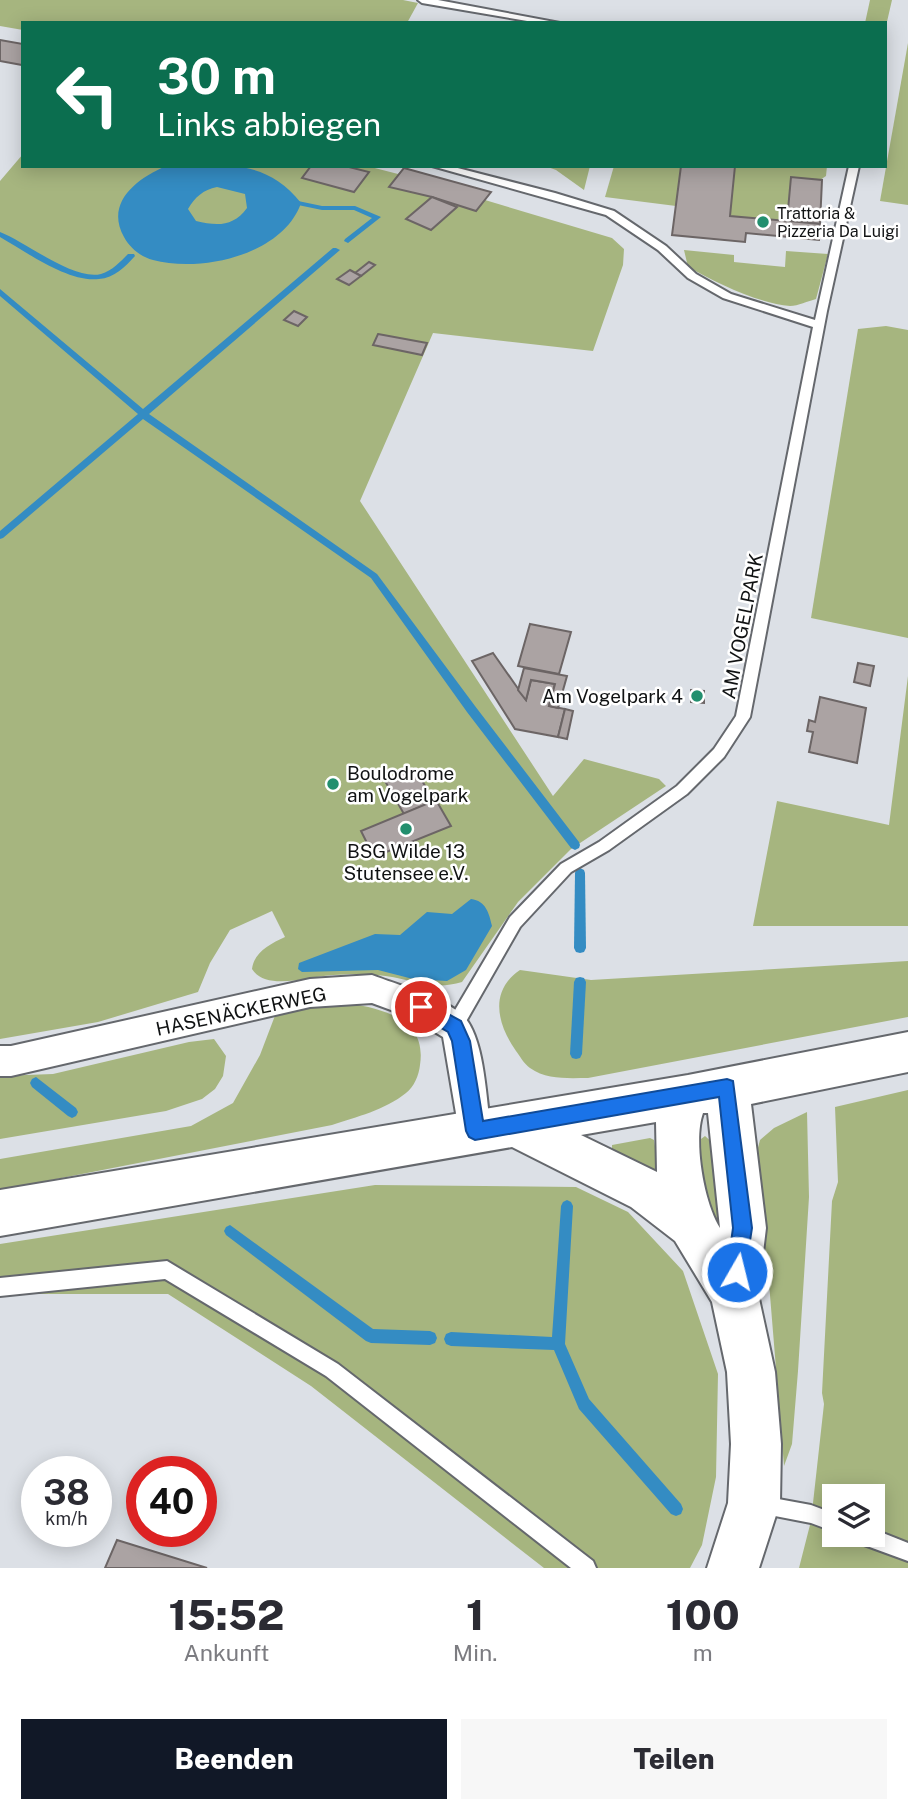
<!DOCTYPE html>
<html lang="de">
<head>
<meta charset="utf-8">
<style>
	body { margin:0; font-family:"Public Sans",sans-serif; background:#f7f7f7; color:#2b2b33; height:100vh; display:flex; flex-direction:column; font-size:26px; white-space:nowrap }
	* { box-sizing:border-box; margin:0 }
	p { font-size:23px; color:#7c7c81 }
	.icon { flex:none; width:38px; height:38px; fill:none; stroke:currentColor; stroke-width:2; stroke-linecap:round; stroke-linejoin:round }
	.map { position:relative; height:1568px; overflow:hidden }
	.side { display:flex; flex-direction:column; background:#fff; flex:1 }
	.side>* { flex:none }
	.top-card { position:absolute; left:21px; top:21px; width:866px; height:147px; border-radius:0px; box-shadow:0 4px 18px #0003; background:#0b6e4f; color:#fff; overflow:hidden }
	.tools { position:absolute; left:822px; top:1484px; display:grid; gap:14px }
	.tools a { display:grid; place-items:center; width:63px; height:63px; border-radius:0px; background:#fff; box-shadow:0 4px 18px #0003; font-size:35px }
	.speed { position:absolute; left:21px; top:1456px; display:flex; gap:14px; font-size:35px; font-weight:700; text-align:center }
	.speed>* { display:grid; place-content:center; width:91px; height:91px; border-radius:50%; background:#fff; box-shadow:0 4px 18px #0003; line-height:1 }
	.speed small { font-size:18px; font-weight:400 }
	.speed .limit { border:10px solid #d22; background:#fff; color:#111 }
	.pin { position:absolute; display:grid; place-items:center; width:60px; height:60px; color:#fff; margin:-30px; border:4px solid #fff; border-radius:50%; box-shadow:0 2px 7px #0007 }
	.me { position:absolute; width:77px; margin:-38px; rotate:8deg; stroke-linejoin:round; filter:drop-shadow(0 0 5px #0008) }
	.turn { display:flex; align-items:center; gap:24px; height:147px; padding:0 21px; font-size:32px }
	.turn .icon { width:91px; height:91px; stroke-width:2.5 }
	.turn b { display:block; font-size:49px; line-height:60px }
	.eta { display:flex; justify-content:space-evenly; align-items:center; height:119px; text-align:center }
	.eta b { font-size:42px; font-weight:800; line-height:49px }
	.primary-button { display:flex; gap:14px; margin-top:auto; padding:14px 21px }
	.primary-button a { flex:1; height:80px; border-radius:0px; background:#111827; color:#fff; font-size:28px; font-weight:800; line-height:80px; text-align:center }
	.primary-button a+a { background:#f7f7f7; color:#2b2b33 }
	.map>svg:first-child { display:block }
	.green { fill:#a6b57f; fill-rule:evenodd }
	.water { fill:#348cc3; fill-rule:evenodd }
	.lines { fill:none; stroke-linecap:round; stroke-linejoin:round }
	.stream { fill:#348cc3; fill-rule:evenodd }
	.building { fill:#aba3a3; stroke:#6c6565; stroke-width:2 }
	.lane-casing { stroke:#65686d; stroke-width:4 }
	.street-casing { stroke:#65686d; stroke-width:4 }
	.secondary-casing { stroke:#65686d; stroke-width:4 }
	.lane { fill:#fff; fill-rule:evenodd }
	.street { fill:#fff; fill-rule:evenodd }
	.secondary { fill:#fff; fill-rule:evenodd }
	.route { fill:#1a73e8; stroke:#114b97; stroke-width:2 }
	.poi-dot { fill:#228f6e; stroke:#fff; stroke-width:2.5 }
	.labels { text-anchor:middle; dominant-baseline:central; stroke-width:5; stroke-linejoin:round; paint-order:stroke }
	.far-poi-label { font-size:16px; fill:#101213; stroke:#fff; text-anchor:start }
	.street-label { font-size:19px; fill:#101213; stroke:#fff }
	.poi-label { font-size:19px; fill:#101213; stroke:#fff; text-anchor:end }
</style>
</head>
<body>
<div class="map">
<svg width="908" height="1568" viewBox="0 0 908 1568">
	<rect width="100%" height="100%" fill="#dce0e6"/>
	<g class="green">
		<polygon points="0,0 403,0 418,3 407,23 66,21 23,23 23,30 0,26"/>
		<polygon points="870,0 892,0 886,26 886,23 865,23"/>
		<polygon points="908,43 908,205 880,201"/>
		<path d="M 23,154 L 23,166 L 367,166 L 398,174 L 404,168 L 491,192 L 485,200 L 612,238 L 624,249 L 623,265 L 593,351 L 433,333 L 360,501 L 553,796 L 584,759 L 659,779 L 666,786 L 571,849 L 518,902 L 462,982 C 430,992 408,977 377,975 C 363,974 347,974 333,975 C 310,976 266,992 252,969 C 254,952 270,944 285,937 L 272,911 L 230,930 L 210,963 L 198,992 L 98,1022 L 0,1039 L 0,181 Z"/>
		<polygon points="545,166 590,166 584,190 556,170"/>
		<polygon points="614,166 681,166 676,206 605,197"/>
		<polygon points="735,166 827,166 826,176 820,180 791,177 787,221 730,216"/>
		<path d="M 684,250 L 734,255 L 734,262 L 785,267 L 786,251 L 828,254 L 816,299 C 808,301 798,306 790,306 C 757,303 717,283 688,267 Z"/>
		<polygon points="886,326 908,330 908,638 811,618 858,329"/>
		<polygon points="908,676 908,926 753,926 777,801 889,825"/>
		<path d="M 908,961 L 908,1017 L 588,1078 C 568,1078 547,1080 530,1068 C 524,1064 520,1056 516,1051 C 497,1024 489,991 520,970 L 591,980 Z"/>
		<path d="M 349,1003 C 385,1010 427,1019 420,1065 C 419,1075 414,1087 406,1093 C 385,1110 356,1117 332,1125 L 0,1190 L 0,1159 L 191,1126 L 233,1103 L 260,1055 L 276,1013 L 286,1009 Z"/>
		<polygon points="214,1039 226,1056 223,1076 215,1089 202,1099 166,1111 0,1139 0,1076 53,1074 189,1042"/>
		<path d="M 908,1090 L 908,1568 L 799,1568 L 811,1521 L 824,1404 L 822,1393 L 832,1201 L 838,1182 L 835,1107 ZM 835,1496 L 873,1496 L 873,1535 L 835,1535 Z"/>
		<polygon points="807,1112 809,1197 798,1371 792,1444 784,1466 769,1283 754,1163 760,1140 774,1128"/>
		<path d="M 705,1136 L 714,1144 L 722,1240 C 709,1206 692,1175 701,1139 Z"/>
		<polygon points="650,1138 654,1140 660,1176 657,1179 612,1149 612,1145"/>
		<polygon points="375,1185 576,1187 628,1212 683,1271 718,1374 716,1477 702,1545 690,1568 544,1568 311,1386 168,1294 0,1294 0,1244"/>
	</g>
	<g class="water">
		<path d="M 166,166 C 220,166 264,156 301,203 C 283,255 201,273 153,260 C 141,257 130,248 124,237 C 105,203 136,179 166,166 ZM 217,187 L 245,194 L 247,208 C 233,227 217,226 196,221 L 188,209 C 195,197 203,190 217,187 Z"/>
		<path d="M 471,899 C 486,901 489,913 492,926 L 466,970 L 447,981 L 413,979 L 378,970 L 302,972 L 298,969 L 299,963 L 375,934 L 400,935 L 427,912 L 452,914 Z"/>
	</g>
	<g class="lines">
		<g class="stream">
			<polygon points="298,201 322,206 355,206 381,217 348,243 344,241 345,239 372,218 354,210 322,210 298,205"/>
			<path d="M 0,232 C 26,242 74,281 101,274 C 112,271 121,261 128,254 L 134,254 L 135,256 C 126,266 114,278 99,279 C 69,283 26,252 0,237 Z"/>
			<polygon points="333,248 336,248 340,250 149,414 377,574 475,706 579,842 580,845 579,848 575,850 571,848 467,712 371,578 143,419 3,538 0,539 0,531 138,414 0,296 0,289 143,409"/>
			<polygon points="580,868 584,870 585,873 586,948 584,952 580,953 576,952 574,948 575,873 576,870"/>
			<polygon points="580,977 584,978 586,982 582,1054 580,1058 576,1059 572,1058 570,1054 574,982 576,978"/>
			<polygon points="36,1077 76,1108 78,1112 76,1116 72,1118 68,1116 32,1087 30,1083 32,1079"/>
			<polygon points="567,1200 571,1202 573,1206 565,1344 589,1399 681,1504 683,1509 681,1514 676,1516 671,1514 579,1409 554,1350 451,1346 446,1344 444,1339 446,1334 451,1332 552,1337 561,1206 563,1202"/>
			<polygon points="230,1225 373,1329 430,1331 435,1333 437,1338 435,1343 430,1345 371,1343 366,1341 226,1235 224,1231 226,1227"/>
		</g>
	</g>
	<g class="building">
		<polygon points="0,40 23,44 22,65 0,61"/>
		<polygon points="311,166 345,166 369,172 354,192 302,178"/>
		<polygon points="681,166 735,166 730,216 787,221 791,177 822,180 820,224 789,221 788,237 746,233 745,242 672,235"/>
		<polygon points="404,168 491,192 476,211 432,197 389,187"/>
		<polygon points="432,197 457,207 431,230 406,219"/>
		<polygon points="789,221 820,224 819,240 788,237"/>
		<polygon points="369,262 375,265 361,276 355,273"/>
		<polygon points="350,270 361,276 349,285 337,279"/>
		<polygon points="294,311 307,317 298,326 284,320"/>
		<polygon points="378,334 427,343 422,355 373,345"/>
		<polygon points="530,624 571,632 559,674 518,666"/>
		<polygon points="493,653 526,700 531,680 555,684 549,706 565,709 558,737 515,729 472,661"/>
		<polygon points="858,663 874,666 870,686 854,682"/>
		<polygon points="524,668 567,676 558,708 549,706 555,684 531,680 526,700 518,690"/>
		<polygon points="691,690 704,691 704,703 691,702"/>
		<polygon points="820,697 866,708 857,763 809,752 813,732 807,731 809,720 815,722"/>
		<polygon points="565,709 573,711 567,739 558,737"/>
		<polygon points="415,769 434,801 404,814 385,781"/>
		<polygon points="436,800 451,826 374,857 361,831"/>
		<polygon points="117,1540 207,1568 105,1568"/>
	</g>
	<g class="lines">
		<g class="lane-casing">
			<g id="lane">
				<polygon points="418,0 438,0 560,23 539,23 422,3"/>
				<polygon points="432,166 450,166 555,193 614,211 666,246 696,274 731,294 815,320 849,166 859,166 827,311 750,717 724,757 687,794 609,850 571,872 520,927 460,1032 454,1034 448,1032 446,1027 448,1022 510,917 561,864 599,842 677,786 714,749 736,716 813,327 723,298 688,278 658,250 606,215"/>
				<polygon points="167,1261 338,1364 593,1561 596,1568 571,1568 326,1376 165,1279 0,1296 0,1278"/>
				<polygon points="762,1496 811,1505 835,1514 835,1532 811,1523 755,1512 753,1505 755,1498"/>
				<polygon points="873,1529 908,1543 908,1561 856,1542 854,1535 873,1535"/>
			</g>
		</g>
		<g class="street-casing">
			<path id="street" d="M 372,975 C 395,984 452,1000 466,1019 C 485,1044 486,1100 491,1131 L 486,1142 L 475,1146 L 464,1142 L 459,1131 L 443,1037 L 410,1017 L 372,1003 L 310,1007 L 11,1076 L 0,1076 L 0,1046 L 11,1046 L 310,979 Z"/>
		</g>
		<g class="secondary-casing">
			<path id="secondary" d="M 908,1032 L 908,1072 L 751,1104 L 766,1228 L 758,1294 L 775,1372 L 781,1444 L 780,1503 L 759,1568 L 707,1568 L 728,1503 L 731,1444 L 727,1372 L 712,1302 L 675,1241 L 631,1207 L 512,1147 L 0,1236 L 0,1190 L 688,1075 ZM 703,1113 L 708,1113 L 720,1228 C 704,1203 693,1141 703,1113 ZM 656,1122 L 657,1172 L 581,1135 Z"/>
		</g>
		<use href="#lane" class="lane"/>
		<use href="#street" class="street"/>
		<use href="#secondary" class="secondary"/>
	</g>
	<polygon class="route" points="421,999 461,1021 470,1041 483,1121 727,1079 733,1081 752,1228 744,1279 737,1282 730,1279 727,1272 733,1228 719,1097 475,1140 469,1137 466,1131 452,1041 448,1032 415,1013 413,1007 415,1001"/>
	<g class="poi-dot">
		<circle cx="763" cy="222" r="7"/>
		<circle cx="697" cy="696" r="7"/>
		<circle cx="333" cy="784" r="7"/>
		<circle cx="406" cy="829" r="7"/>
	</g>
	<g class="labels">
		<g class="far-poi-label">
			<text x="777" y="213">Trattoria &amp;<tspan x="777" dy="18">Pizzeria Da Luigi</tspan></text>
		</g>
		<g class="street-label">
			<text transform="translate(742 626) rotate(-79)">AM VOGELPARK</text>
			<text transform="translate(241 1011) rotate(-12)">HASENÄCKERWEG</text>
		</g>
		<g class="poi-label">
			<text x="683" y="696">Am Vogelpark 4</text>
			<text x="347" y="773" text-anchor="start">Boulodrome<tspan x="347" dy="22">am Vogelpark</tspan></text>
			<text x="406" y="851" text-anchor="middle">BSG Wilde 13<tspan x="406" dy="22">Stutensee e.V.</tspan></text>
		</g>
	</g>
</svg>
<div class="tools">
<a><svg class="icon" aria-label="layers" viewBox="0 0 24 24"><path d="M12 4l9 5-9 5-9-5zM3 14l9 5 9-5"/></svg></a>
</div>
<div class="speed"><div>38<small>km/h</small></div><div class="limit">40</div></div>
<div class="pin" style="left:421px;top:1007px;background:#d93025"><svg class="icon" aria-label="arrive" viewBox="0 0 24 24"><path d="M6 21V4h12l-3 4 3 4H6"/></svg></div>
<svg class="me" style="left:737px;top:1272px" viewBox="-20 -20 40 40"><circle r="17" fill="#1a73e8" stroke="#fff" stroke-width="3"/><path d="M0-11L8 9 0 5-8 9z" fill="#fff"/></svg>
<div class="top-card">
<div class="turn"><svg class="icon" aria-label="left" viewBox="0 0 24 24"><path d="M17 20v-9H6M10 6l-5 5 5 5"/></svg><div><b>30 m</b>Links abbiegen</div></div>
</div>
</div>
<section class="side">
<div class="eta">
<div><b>15:52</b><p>Ankunft</p></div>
<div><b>1</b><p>Min.</p></div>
<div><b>100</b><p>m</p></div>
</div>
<div class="primary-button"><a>Beenden</a><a>Teilen</a></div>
</section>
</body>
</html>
